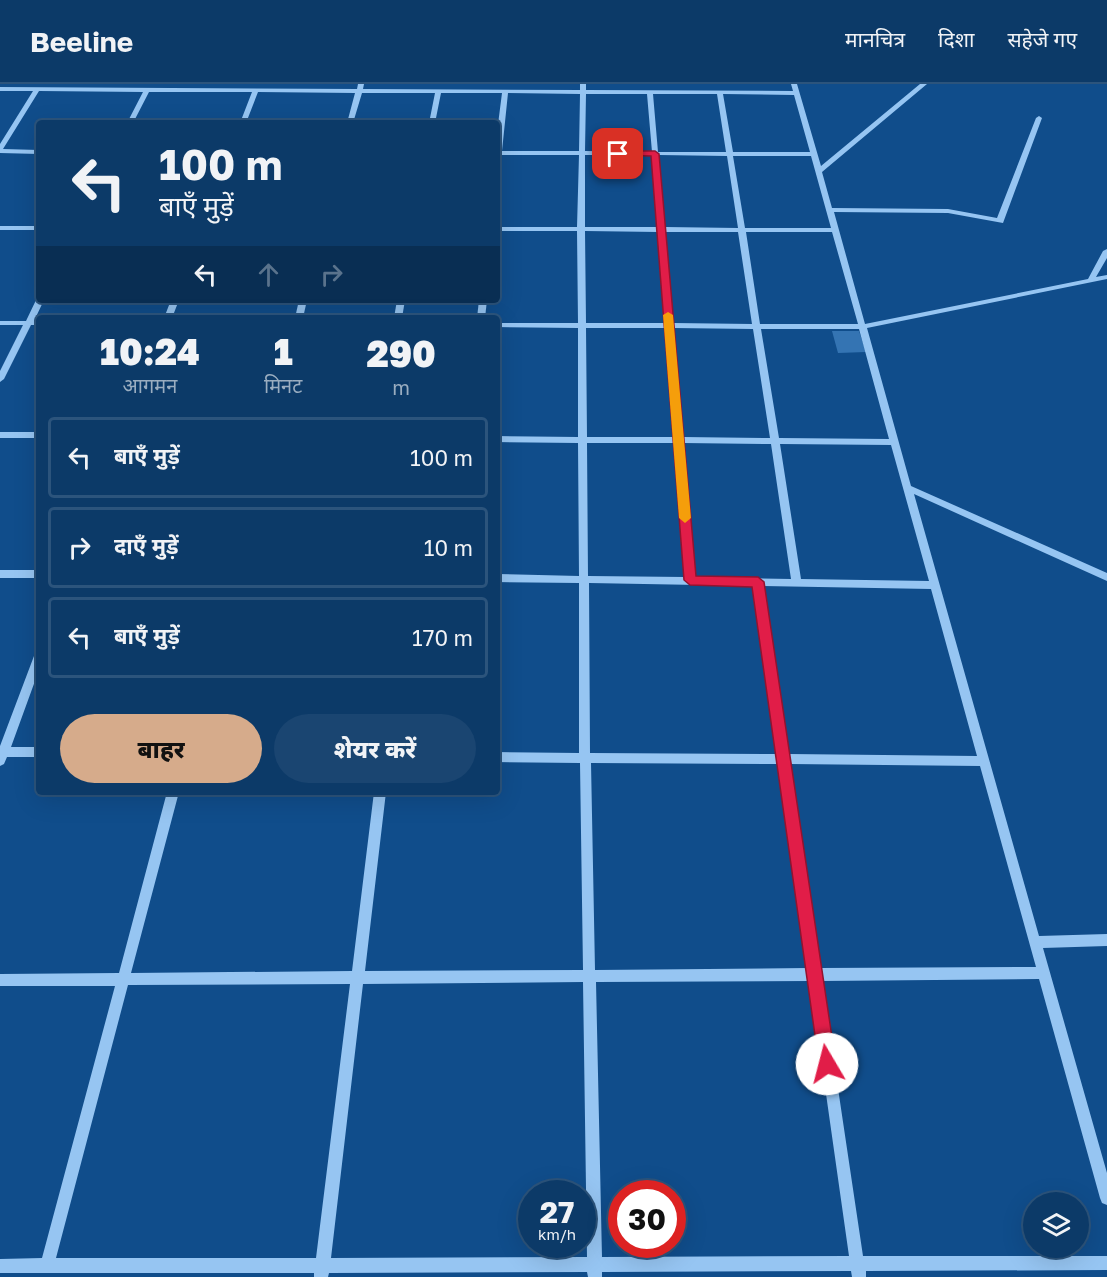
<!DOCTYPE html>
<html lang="hi">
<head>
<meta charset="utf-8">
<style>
	body { margin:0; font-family:"Golos Text","Noto Sans Devanagari",sans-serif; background:#1a4571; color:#f1f3f6; height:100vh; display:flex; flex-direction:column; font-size:22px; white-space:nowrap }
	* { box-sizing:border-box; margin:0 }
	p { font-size:20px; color:#9aadc0 }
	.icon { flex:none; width:33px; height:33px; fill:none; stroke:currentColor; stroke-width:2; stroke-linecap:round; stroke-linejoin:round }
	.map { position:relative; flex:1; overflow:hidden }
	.details { position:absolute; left:36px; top:231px; width:464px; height:480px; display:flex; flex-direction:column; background:#0c3a68; border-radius:6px; box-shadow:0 6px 24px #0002,0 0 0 2px #2c547c }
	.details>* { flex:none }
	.guide { position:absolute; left:36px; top:36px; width:464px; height:183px; border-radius:6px; box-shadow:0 6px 24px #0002,0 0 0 2px #2c547c; background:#0c3a68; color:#f1f3f6; overflow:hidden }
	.controls { position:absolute; left:1023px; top:1108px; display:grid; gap:12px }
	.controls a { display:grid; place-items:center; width:66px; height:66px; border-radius:50%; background:#0c3a68; box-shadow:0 6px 24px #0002,0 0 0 2px #2c547c; font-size:30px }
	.speed { position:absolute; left:518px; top:1096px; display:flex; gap:12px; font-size:30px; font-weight:700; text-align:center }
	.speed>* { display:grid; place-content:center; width:78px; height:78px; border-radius:50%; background:#0c3a68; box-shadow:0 6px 24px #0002,0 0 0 2px #2c547c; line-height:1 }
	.speed small { font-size:15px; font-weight:400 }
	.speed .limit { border:9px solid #d22; background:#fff; color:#111 }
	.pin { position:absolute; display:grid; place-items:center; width:51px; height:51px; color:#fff; margin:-26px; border-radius:12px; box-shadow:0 3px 9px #0006 }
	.me { position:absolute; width:66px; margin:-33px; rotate:352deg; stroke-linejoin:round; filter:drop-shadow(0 0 4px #0008) }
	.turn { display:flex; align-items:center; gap:21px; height:126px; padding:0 24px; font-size:27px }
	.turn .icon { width:78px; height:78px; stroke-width:2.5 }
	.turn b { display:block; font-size:42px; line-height:51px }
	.lanes { display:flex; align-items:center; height:57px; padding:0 24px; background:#0003; justify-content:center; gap:30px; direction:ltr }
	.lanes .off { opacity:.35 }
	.eta { display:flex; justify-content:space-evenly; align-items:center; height:102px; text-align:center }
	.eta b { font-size:36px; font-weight:800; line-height:42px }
	.primary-button { display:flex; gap:12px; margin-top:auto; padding:12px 24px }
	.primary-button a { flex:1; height:69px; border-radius:36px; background:#d6ab8b; color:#111; font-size:24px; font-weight:800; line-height:69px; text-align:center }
	.primary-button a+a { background:#1a4571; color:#f1f3f6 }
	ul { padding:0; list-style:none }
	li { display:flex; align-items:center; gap:18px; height:81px; margin:0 12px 9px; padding:0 12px; border:3px solid #2c547c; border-radius:6px }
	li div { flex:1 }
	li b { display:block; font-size:22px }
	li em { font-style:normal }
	header { display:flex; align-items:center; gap:36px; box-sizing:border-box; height:84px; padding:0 30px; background:#0c3a68; border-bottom:2px solid #2c547c }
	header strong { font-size:28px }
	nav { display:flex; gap:33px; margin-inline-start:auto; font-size:21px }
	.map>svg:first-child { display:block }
	.building { fill:#3474b3 }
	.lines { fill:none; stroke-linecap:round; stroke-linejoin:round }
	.minor { fill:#96c5f2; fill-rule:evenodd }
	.route { fill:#e11d48; stroke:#92132f; stroke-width:1.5 }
	.slow { fill:#f59e0b }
</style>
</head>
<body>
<header>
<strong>Beeline</strong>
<nav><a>मानचित्र</a><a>दिशा</a><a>सहेजे गए</a></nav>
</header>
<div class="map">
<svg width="1107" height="1193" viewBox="0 0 1107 1193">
	<rect width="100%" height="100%" fill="#104d8b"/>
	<polygon class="building" points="832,247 859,247 866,268 838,269"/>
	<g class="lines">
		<g class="minor">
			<path d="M 358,0 L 364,0 L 363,5 L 580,6 L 580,0 L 586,0 L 586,6 L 793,7 L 791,0 L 797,0 L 821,82 L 920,0 L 927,0 L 822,88 L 832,124 L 948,125 L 997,134 L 1036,34 L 1039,32 L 1042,34 L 1003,139 L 948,129 L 834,128 L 865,240 L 1088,195 L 1103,167 L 1107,165 L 1107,174 L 1096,193 L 1107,191 L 1107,195 L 867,244 L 911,402 L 1107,489 L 1107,497 L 914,410 L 1039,852 L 1107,850 L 1107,862 L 1043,864 L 1107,1089 L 1107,1121 L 1102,1119 L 1100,1114 L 1039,895 L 822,897 L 863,1172 L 1107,1172 L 1107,1186 L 866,1187 L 866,1193 L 852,1193 L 851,1187 L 602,1188 L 602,1193 L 588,1193 L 587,1188 L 329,1189 L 328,1193 L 314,1193 L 314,1189 L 0,1189 L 0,1175 L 42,1174 L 115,902 L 0,902 L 0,890 L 119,889 L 167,708 L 179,708 L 131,889 L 352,887 L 374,708 L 386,708 L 365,887 L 583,886 L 580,679 L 496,678 L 496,668 L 579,669 L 579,499 L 496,498 L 496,490 L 579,492 L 578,359 L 496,358 L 496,352 L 578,353 L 578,244 L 496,243 L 496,239 L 578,239 L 577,147 L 496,147 L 496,143 L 577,143 L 579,71 L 502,71 L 499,92 L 496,94 L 496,56 L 502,9 L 441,9 L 435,39 L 429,39 L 435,9 L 362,9 L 353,39 L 347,39 L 355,9 L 258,8 L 246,39 L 240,39 L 252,8 L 149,8 L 133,39 L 127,39 L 143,8 L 39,7 L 3,65 L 39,66 L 39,70 L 0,69 L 0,60 L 33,7 L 0,7 L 0,3 L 357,5 ZM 508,9 L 580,10 L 579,67 L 502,67 ZM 586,10 L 647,10 L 652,68 L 585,67 ZM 653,10 L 717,10 L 726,68 L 658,68 ZM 723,10 L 794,11 L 810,68 L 733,68 ZM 585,71 L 652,71 L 657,143 L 585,143 ZM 659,71 L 727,72 L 738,144 L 665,143 ZM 733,72 L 811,72 L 831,144 L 745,144 ZM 585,147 L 658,148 L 665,239 L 586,239 ZM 665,148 L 738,148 L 752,240 L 673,239 ZM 746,148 L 832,148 L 858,240 L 760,240 ZM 586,244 L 665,244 L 674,353 L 587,353 ZM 673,244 L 753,245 L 770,354 L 683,353 ZM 761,245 L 859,245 L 889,355 L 779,354 ZM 587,359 L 674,359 L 685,493 L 588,492 ZM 683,359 L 771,360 L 791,495 L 695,493 ZM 780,360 L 891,361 L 929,497 L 801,495 ZM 589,499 L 754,502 L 778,670 L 590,669 ZM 763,502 L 931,505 L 977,672 L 789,670 ZM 591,679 L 779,680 L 808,884 L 595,886 ZM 790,680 L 980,682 L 1036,883 L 820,884 ZM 810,897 L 849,1172 L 602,1173 L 596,898 ZM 583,898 L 587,1173 L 331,1174 L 363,900 ZM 350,900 L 316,1174 L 56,1174 L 128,901 Z"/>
			<rect x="0" y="142" width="39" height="4"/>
			<polygon points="37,214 44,216 34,237 39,237 39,241 31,241 4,295 0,298 0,287 23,241 0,241 0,237 26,237"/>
			<polygon points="171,216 179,216 172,234 164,234"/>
			<polygon points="299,216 307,216 303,234 295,234"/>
			<polygon points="397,216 405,216 402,234 394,234"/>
			<polygon points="479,216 487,216 485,234 477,234"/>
			<rect x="0" y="348" width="39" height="6"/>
			<rect x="0" y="486" width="39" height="8"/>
			<polygon points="39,568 39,586 11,663 39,663 39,673 7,673 4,680 0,682 0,662 34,572 35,569"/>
		</g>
	</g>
	<polygon class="route" points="618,67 655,67 659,70 696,492 758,493 764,498 836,980 834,986 827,988 821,986 819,980 752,503 690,501 684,496 651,72 615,71"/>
	<polygon class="slow" points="668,228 673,231 691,434 685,439 679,434 663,231"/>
</svg>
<div class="controls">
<a><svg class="icon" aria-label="layers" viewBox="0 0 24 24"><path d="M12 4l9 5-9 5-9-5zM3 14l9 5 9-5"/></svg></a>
</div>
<div class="speed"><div>27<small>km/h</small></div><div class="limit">30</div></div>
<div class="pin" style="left:618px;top:70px;background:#d93025"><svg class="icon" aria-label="arrive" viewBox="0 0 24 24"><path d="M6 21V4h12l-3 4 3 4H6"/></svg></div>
<svg class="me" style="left:827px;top:980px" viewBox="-20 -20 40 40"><circle r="19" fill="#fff"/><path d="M0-13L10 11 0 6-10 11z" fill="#e11d48"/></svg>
<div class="guide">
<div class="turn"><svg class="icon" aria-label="left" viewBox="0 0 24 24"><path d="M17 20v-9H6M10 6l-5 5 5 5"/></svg><div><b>100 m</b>बाएँ मुड़ें</div></div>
<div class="lanes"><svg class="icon" aria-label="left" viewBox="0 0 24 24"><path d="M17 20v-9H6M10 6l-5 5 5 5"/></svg><svg class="icon off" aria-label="ahead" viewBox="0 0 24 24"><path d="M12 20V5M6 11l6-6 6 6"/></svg><svg class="icon off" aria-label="right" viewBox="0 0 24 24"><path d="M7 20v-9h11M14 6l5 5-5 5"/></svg></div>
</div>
<section class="details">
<div class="eta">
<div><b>10:24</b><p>आगमन</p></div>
<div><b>1</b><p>मिनट</p></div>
<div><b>290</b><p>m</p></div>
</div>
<ul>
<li><svg class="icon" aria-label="left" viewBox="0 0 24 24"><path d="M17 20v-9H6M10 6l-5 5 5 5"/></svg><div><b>बाएँ मुड़ें</b></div><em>100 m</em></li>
<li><svg class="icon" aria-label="right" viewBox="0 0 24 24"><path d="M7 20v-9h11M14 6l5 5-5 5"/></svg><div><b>दाएँ मुड़ें</b></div><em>10 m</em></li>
<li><svg class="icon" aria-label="left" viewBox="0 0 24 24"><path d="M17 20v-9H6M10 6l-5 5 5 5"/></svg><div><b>बाएँ मुड़ें</b></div><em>170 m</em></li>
</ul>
<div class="primary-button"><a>बाहर</a><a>शेयर करें</a></div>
</section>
</div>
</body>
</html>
